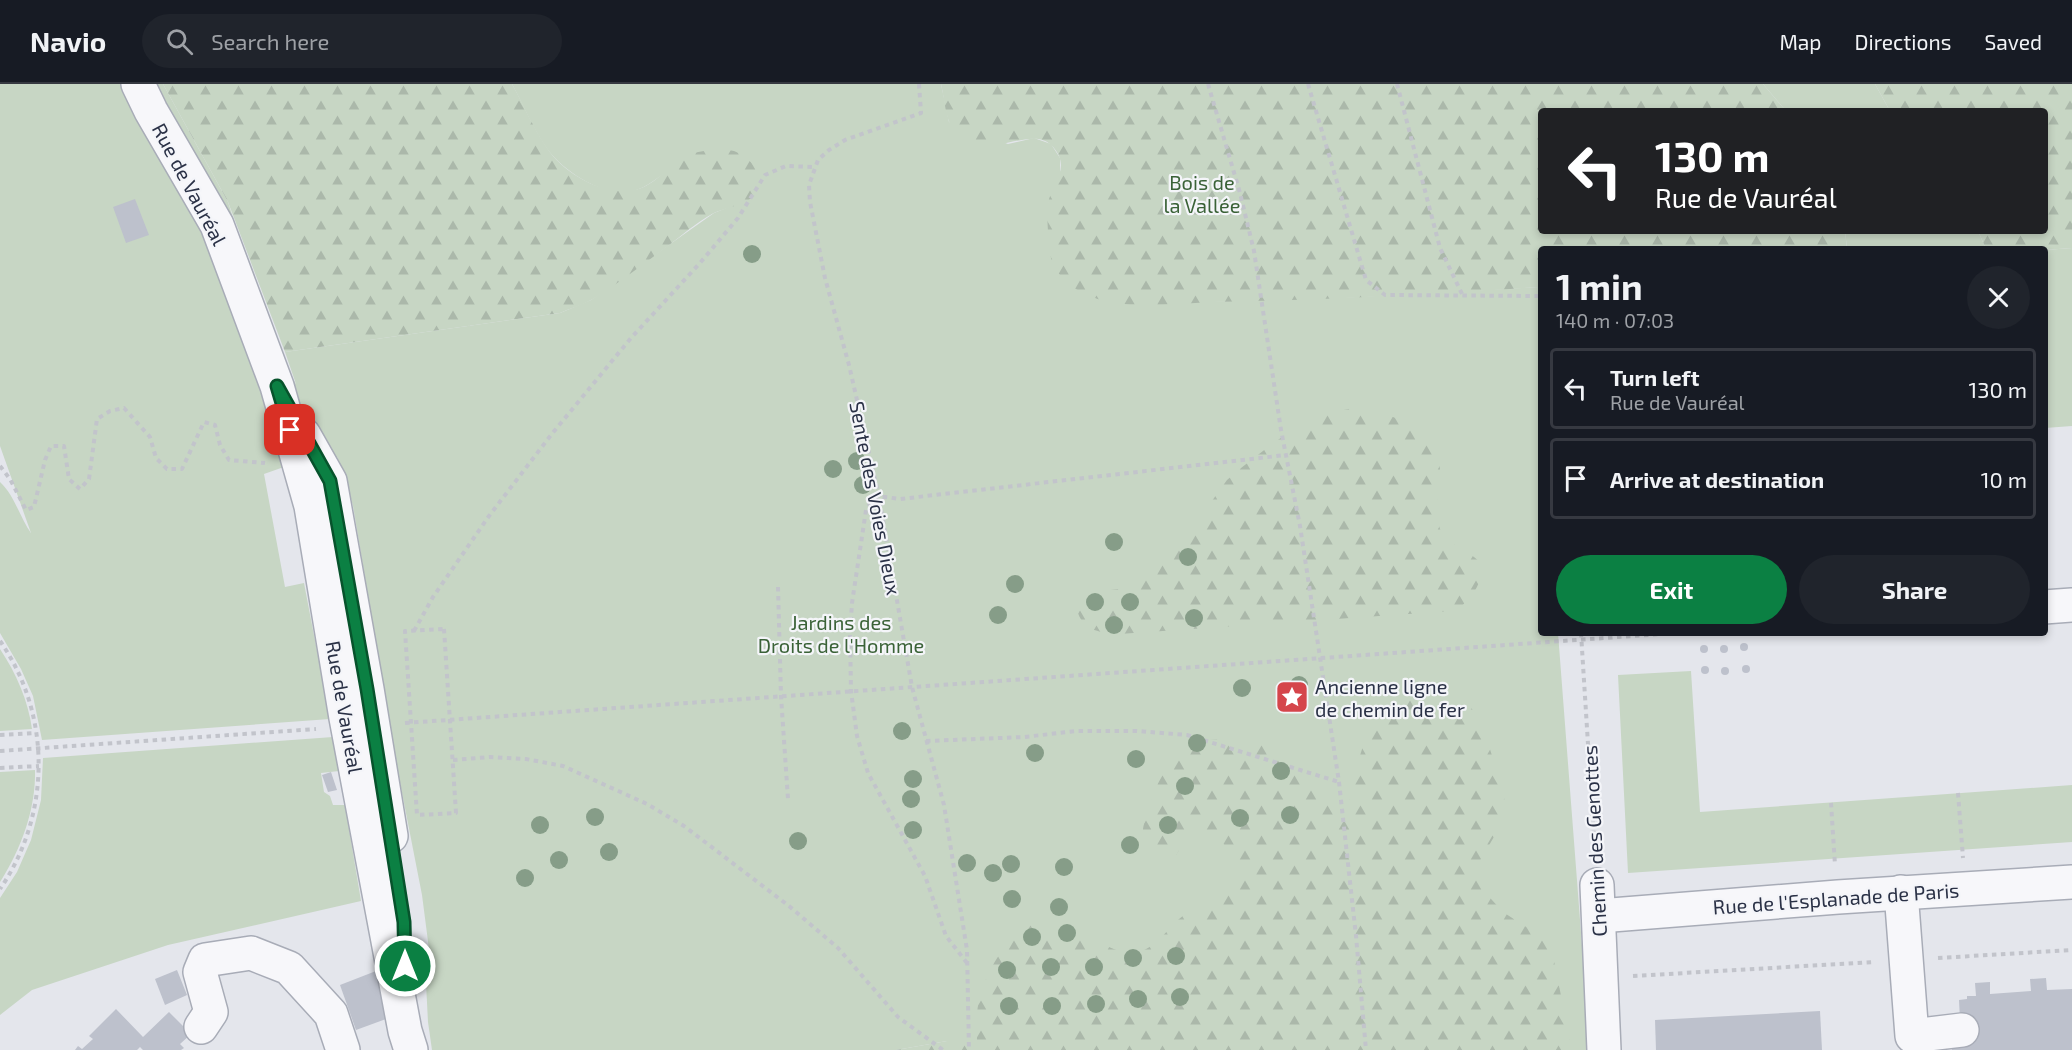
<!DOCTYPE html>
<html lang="en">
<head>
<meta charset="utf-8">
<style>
	body { margin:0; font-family:"Exo 2",sans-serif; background:#20242c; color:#f1f3f6; height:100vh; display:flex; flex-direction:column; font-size:22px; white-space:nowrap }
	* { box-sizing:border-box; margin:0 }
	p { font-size:20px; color:#9ea1a6 }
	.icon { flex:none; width:33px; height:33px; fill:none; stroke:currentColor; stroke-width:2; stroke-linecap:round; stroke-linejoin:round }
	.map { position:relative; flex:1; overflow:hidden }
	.panel { position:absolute; left:1538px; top:162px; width:510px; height:390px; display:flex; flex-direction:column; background:#171b24; border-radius:6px; box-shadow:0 3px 9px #0003 }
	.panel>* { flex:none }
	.hud { position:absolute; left:1538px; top:24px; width:510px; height:126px; border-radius:6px; box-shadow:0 3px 9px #0003; background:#202124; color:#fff; overflow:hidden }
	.pin { position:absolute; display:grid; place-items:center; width:51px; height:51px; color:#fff; margin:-26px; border-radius:12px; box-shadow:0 3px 9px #0006 }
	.me { position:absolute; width:66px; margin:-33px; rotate:0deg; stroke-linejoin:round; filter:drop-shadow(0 0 4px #0008) }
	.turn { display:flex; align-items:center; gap:21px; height:126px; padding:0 18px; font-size:27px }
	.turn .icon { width:78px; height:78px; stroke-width:2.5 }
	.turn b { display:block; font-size:42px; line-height:51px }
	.round { display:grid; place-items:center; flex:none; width:63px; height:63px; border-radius:32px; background:#20242c }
	.summary { display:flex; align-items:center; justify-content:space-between; height:102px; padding:0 18px }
	h1 { font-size:36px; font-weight:700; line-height:45px }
	.cta { display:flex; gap:12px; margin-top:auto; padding:12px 18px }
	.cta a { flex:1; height:69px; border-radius:36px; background:#0b8043; color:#fff; font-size:24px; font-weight:700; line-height:69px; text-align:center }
	.cta a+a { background:#20242c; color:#f1f3f6 }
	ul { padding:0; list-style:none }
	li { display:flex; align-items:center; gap:18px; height:81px; margin:0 12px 9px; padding:0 6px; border:3px solid #363941; border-radius:6px }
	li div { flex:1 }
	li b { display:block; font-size:22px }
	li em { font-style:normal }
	header { display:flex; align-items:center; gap:36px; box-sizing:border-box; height:84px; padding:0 30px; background:#171b24; border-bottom:2px solid #363941 }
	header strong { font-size:28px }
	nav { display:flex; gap:33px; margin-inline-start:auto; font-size:21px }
	.search { width:420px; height:54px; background:#20242c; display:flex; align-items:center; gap:15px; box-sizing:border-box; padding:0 21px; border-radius:33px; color:#9ea1a6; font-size:22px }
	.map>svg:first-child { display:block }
	.green { fill:#c7d6c4 }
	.forest { fill:url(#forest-firs) }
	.building { fill:#bdc1cc }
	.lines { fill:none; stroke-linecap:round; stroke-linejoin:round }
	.minor-casing { stroke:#a8acb7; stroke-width:36 }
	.path { stroke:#c2c4cb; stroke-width:4; stroke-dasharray:4.5 4.5; stroke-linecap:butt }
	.minor { stroke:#f7f7fa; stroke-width:33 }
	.tree { fill:#869d88 }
	.route-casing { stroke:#07532c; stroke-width:15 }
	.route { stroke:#0b8043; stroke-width:10 }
	.labels { text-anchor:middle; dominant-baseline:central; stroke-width:4.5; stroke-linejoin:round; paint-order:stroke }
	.park-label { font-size:20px; fill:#3a6237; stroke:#f4f5f9 }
	.street-label { font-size:20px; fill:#2a3146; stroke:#f4f5f9 }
	.poi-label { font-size:20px; fill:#2a3146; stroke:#f4f5f9; text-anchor:start }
</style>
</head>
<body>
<header>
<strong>Navio</strong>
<div class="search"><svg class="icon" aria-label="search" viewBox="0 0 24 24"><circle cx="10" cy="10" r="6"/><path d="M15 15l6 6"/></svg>Search here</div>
<nav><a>Map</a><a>Directions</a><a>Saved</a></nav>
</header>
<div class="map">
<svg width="2072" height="966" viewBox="0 0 2072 966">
	<defs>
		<pattern id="forest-firs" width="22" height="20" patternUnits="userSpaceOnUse" patternTransform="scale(1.5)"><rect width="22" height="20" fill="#c7d6c4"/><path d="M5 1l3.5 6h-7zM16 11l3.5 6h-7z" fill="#abb8aa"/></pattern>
	</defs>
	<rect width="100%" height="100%" fill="#e4e6ec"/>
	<g class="green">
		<path d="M 0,0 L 163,0 L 228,118 L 275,266 L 296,300 L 285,268 L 560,229 L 591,216 L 714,129 L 746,116 L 665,89 C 653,97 643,106 628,108 C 600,111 564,87 548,66 C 535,49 523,20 512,0 L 941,0 L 949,38 L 1008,60 L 1034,54 L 1051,60 L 1060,74 L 1060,94 L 1048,120 L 1134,220 L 1357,213 L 1540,203 L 1540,549 L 1558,549 L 1590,966 L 948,966 L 947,957 L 896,966 L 432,966 L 428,938 L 426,899 L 429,865 L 422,811 L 396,678 L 353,422 L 347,399 L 337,373 L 281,384 L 264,390 L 285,503 L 304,499 L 330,635 L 42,656 L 33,612 L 21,585 L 0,549 L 0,398 C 15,412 20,434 31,449 L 0,362 Z"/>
		<polygon points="1763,0 1875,0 1890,27 1786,27"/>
		<polygon points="1845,147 1978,147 1986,165 1847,165"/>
		<polygon points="2072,164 2072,342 2045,344 2045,166"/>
		<path d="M 0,565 C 16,589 28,616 32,645 L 0,647 Z"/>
		<polygon points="1691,587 1700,728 2072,701 2072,758 1628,789 1618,591"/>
		<polygon points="333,653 339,687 321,689 324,708 330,712 333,721 345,721 361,817 168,861 32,906 0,931 0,814 17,788 31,756 41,716 43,674"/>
		<path d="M 35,686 C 36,725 21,765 0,798 L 0,688 Z"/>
	</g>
	<g class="forest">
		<path d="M 163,0 L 512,0 C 524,21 533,44 547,64 C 565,92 617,121 649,100 C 661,93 670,82 681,74 C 691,67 722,63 734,67 C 748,72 765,89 759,105 C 752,121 725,123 712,130 C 696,139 682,151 668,162 C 643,180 619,199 593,215 C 583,221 571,224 560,229 L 285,268 L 228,118 Z"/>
		<path d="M 941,0 L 1763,0 L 1786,27 L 1540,27 L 1540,147 L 1845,147 L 1847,165 L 1540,165 L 1540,203 C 1432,210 1323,216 1214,218 C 1184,219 1128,225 1101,216 C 1091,213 1076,206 1068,200 C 1063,195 1054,184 1052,178 C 1049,169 1046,129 1048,119 C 1052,100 1073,82 1051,61 C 1028,38 974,89 950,40 C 945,28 944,13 941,0 Z"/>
		<polygon points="1875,0 2072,0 2072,164 2045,166 1986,165 1978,147 2044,147 2044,27 1890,27"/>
		<path d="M 1358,323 C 1391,330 1437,344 1440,385 C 1441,406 1433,425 1440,445 C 1447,464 1476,466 1484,485 C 1479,502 1470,520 1452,527 L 1119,550 C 1102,549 1084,547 1078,529 L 1090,509 L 1131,503 L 1144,496 L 1164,479 L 1181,460 L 1227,396 L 1241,384 L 1272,360 L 1307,336 L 1329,329 Z"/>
		<path d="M 1427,611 L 1452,613 L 1471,624 L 1480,634 L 1503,706 L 1505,721 L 1498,746 L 1478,780 L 1477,791 L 1481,804 L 1503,828 L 1537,850 L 1552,867 L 1572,966 L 896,966 L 947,957 L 977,958 C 977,946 976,933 978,921 C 982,894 1008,847 1036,837 C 1039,836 1045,836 1049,836 C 1082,837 1107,874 1138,868 C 1157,864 1169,842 1184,831 C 1196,822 1213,819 1225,809 C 1239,798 1240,778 1228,765 C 1221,756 1209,748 1198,746 L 1186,755 L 1176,771 C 1173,772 1170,774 1167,774 C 1158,774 1145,756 1143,748 C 1142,735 1169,666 1180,661 C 1184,659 1190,659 1194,658 C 1228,652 1266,655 1295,676 C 1312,688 1320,721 1344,720 L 1349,716 C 1357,687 1364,632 1395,618 C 1404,613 1417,613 1427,611 Z"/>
	</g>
	<g class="building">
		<polygon points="135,115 149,151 126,159 113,123"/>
		<circle cx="1744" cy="563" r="4"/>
		<circle cx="1704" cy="565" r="4"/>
		<circle cx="1724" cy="565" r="4"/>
		<circle cx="1746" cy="585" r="4"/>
		<circle cx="1705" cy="586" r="4"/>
		<circle cx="1725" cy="587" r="4"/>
		<polygon points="331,688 337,706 328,708 322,691"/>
		<polygon points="177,886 187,911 165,921 155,895"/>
		<polygon points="376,887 386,935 356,946 340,901"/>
		<polygon points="2046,894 2047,906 2072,905 2072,966 1952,966 1951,951 1960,936 1959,916 1967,915 1967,912 1976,912 1975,899 1990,898 1990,910 2031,907 2030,895"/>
		<polygon points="116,925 143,953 169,928 191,950 180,960 184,964 181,966 143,966 140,963 137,966 75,966 78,962 82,965 93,955 89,952"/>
		<polygon points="1820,927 1822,966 1656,966 1655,936"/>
	</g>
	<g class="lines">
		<g class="minor-casing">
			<g id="minor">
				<polyline points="138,0 151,27 217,141 277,302 311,422 346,634 405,947 411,966"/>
				<polyline points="304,351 330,397 367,605 391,752"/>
				<polyline points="2044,523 2072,521"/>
				<polyline points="1597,801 1604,966"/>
				<polyline points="1901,808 1912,952 1962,946"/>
				<polyline points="1599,832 1838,813 2072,798"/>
				<polyline points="201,943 211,928 200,888 205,876 251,869 289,884 331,930 343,966"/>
			</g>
		</g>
		<g class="path">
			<polyline points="919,0 921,29 845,56 829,66 818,76 809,101 810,118 825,194 849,281 879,413 912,603 944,721 967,866 969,966"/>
			<polyline points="1208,0 1240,109 1254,167 1281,346 1300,442 1339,698 1356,852 1366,966"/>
			<polyline points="1308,0 1366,196 1385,211 1540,212"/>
			<polyline points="1397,0 1440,164 1463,212"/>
			<polyline points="0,382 10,395 26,426 34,423 45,376 51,362 64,362 69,395 80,405 89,395 97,335 110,327 124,324 150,353 156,374 167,385 182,385 204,338 215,341 220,361 229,376 265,379"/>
			<polyline points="778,503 781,612 788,715"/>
			<polygon points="444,545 456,729 417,731 405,547"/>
			<polyline points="414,547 433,513 489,432 551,351 631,254 700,179 738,134 765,91 786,82 815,83"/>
			<polyline points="1581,549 1595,771"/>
			<path d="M 0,557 C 52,631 51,731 0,805"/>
			<polyline points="405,639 1675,549"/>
			<polyline points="0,651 36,649"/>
			<polyline points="926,657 1024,653 1077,647 1137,647 1187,651 1339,698"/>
			<polyline points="0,667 316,645"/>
			<polyline points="453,676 490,673 526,675 563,682 647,720 684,742 789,822 838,864 898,933 943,966"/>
			<polyline points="0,684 39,682"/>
			<polyline points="1958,709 1963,774"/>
			<polyline points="1831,719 1835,781"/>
			<polyline points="1938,874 2072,866"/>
			<path d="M 967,879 L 946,852 L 925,792 L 868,689 L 857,652 L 851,607 L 850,551 L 852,519 L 866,426 C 875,409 883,413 900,415 L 1286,371"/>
			<polyline points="1633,892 1874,878"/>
		</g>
		<use href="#minor" class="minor"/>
	</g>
	<g class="tree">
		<circle cx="752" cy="170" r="9"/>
		<circle cx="857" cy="377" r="9"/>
		<circle cx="833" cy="385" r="9"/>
		<circle cx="863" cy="401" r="9"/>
		<circle cx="1114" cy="458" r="9"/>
		<circle cx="1188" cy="473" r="9"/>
		<circle cx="1015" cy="500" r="9"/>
		<circle cx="1095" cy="518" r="9"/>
		<circle cx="1130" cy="518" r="9"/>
		<circle cx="998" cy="531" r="9"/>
		<circle cx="1194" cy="534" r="9"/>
		<circle cx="1114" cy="541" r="9"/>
		<circle cx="1299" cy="601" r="9"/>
		<circle cx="1242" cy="604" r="9"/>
		<circle cx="902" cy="647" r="9"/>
		<circle cx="1197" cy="659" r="9"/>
		<circle cx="1035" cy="669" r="9"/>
		<circle cx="1136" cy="675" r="9"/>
		<circle cx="1281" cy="687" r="9"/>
		<circle cx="913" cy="695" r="9"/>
		<circle cx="1185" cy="702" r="9"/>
		<circle cx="911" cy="715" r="9"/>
		<circle cx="1290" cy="731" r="9"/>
		<circle cx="595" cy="733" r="9"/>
		<circle cx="1240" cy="734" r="9"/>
		<circle cx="540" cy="741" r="9"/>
		<circle cx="1168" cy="741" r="9"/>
		<circle cx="913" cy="746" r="9"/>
		<circle cx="798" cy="757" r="9"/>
		<circle cx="1130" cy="761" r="9"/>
		<circle cx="609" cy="768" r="9"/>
		<circle cx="559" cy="776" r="9"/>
		<circle cx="967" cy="779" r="9"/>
		<circle cx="1011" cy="780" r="9"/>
		<circle cx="1064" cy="783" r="9"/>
		<circle cx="993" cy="789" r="9"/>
		<circle cx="525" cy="794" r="9"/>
		<circle cx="1012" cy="815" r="9"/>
		<circle cx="1059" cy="823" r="9"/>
		<circle cx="1067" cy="849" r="9"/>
		<circle cx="1032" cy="853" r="9"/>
		<circle cx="1176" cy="872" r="9"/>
		<circle cx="1133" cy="874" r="9"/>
		<circle cx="1051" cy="883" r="9"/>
		<circle cx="1094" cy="883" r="9"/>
		<circle cx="1007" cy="886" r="9"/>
		<circle cx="1180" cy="913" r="9"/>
		<circle cx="1138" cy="915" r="9"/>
		<circle cx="1096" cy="920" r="9"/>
		<circle cx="1009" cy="922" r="9"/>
		<circle cx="1052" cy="922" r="9"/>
	</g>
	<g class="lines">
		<g class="route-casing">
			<polyline id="route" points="290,346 277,302 330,397 367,605 404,838 405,882"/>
		</g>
		<use href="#route" class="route"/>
	</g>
	<defs>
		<g id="sight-square" transform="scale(1.725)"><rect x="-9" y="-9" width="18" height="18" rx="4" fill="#d5454b" stroke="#f4f5f9"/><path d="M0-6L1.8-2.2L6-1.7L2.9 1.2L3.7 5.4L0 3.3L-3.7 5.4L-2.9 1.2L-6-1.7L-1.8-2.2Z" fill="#fff"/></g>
	</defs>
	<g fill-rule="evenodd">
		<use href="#sight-square" x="1292" y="613"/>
	</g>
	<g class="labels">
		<g class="park-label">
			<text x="1202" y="98">Bois de<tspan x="1202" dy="23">la Vallée</tspan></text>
			<text x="841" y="538">Jardins des<tspan x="841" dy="23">Droits de l'Homme</tspan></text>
		</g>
		<g class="street-label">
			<text transform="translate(190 100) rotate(62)">Rue de Vauréal</text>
			<text transform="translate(876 414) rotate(79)">Sente des Voies Dieux</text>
			<text transform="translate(345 623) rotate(80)">Rue de Vauréal</text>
			<text transform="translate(1594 757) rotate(-93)">Chemin des Genottes</text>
			<text transform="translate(1836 814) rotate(-4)">Rue de l'Esplanade de Paris</text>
		</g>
		<g class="poi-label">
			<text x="1315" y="602">Ancienne ligne<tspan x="1315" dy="23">de chemin de fer</tspan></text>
		</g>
	</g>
</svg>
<div class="pin" style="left:290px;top:346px;background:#d93025"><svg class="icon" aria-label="arrive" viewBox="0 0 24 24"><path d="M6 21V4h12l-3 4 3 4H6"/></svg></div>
<svg class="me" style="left:405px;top:882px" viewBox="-20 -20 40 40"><circle r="17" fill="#0b8043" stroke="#fff" stroke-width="3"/><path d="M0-11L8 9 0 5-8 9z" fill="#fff"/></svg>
<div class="hud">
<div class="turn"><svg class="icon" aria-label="left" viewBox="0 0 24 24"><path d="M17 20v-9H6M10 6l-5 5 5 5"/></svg><div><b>130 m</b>Rue de Vauréal</div></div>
</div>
<section class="panel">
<div class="summary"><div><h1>1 min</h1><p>140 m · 07:03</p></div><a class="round"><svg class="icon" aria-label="close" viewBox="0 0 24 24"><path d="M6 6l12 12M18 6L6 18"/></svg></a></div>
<ul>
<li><svg class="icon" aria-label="left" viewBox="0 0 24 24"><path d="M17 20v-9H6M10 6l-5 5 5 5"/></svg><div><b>Turn left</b><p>Rue de Vauréal</p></div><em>130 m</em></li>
<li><svg class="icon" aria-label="arrive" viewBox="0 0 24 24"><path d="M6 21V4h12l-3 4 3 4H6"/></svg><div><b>Arrive at destination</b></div><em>10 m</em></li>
</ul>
<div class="cta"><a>Exit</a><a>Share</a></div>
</section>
</div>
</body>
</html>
